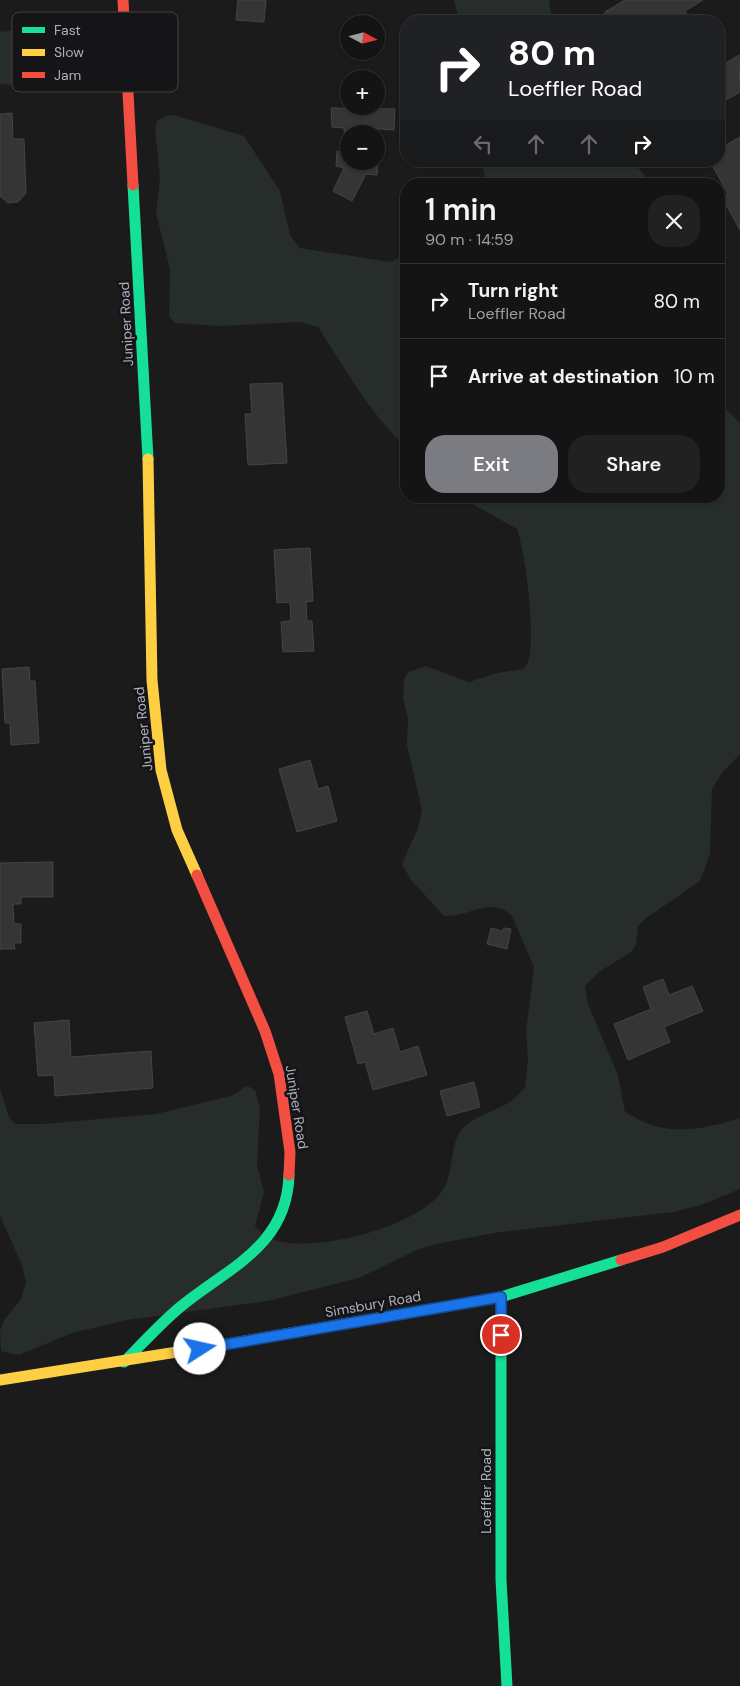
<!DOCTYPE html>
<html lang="en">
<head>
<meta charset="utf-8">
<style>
	body { margin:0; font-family:"DM Sans",sans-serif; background:#212122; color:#f1f3f6; height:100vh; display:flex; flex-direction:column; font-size:19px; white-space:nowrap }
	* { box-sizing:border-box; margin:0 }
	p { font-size:16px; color:#9d9ea0 }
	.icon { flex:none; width:28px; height:28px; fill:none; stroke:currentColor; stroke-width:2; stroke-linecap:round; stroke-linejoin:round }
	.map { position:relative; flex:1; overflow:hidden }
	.side { position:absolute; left:400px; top:178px; width:325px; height:325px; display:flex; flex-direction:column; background:#141414; border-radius:20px; box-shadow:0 1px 4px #0004,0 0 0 1px #333334 }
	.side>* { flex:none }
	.hud { position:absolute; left:400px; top:15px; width:325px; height:152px; border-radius:20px; box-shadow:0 1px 4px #0004,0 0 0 1px #333334; background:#202124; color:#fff; overflow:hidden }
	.needle { width:32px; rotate:97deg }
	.fabs { position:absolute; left:340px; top:15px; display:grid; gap:10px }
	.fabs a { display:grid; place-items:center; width:45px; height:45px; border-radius:50%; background:#141414; box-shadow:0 1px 4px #0004,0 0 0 1px #333334; font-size:25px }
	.pin { position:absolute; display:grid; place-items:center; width:42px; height:42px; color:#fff; margin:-21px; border:2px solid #fff; border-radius:50%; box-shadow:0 1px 5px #0007 }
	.me { position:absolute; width:55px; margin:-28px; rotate:80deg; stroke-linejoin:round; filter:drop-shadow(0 0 4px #0008) }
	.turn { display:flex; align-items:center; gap:18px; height:105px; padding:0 25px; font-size:22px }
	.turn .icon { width:65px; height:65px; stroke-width:2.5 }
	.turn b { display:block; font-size:35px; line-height:42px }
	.lanes { display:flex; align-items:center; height:48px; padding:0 25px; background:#0003; justify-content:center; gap:25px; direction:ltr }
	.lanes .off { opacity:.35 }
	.round { display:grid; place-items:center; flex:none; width:52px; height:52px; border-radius:20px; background:#212122 }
	.headline { display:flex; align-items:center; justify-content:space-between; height:85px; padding:0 25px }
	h1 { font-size:30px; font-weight:600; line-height:38px }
	.cta { display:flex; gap:10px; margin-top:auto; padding:10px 25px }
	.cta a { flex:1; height:58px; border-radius:20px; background:#7b7b82; color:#fff; font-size:20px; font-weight:600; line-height:58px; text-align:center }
	.cta a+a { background:#212122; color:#f1f3f6 }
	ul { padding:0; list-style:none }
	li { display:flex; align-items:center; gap:15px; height:75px; padding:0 25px; border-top:1px solid #333334 }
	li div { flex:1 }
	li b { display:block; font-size:19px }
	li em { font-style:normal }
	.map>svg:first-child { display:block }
	.green { fill:#262d2a }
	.building { fill:#353536; stroke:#444447 }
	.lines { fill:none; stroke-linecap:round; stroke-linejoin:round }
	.fast { stroke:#16e098; stroke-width:11 }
	.slow { stroke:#ffcf43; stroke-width:11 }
	.jam { stroke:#f24e42; stroke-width:11 }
	.route-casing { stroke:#114b97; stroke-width:12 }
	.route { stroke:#1a73e8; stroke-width:9 }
	.labels { text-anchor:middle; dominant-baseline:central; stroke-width:5; stroke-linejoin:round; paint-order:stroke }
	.street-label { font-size:14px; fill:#aeafba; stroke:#151517 }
	.key { fill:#151517; stroke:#434348; stroke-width:1 }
	.key-label { font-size:14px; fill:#aeafba }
</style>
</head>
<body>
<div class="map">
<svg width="740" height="1686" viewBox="0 0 740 1686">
	<rect width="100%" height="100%" fill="#1b1b1b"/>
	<g class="green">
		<polygon points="454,0 549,0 552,21 459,21"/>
		<path d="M 70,24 L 77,30 C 76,44 77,64 67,75 C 52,93 20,85 0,84 L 0,32 Z"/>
		<path d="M 174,115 L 244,136 L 280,191 L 290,235 L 300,248 L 391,262 L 406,254 L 406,447 C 369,413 345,368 318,327 L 300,322 L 218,326 L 175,323 L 169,316 L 170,269 L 156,213 L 160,177 L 155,130 L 157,121 L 165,116 Z"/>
		<polygon points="482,161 633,161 651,184 486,184"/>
		<path d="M 719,385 L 727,410 L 740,423 L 740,754 L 722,773 L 712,789 L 710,854 L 700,881 L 645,919 L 638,926 L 636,944 L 631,952 L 599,972 L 585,986 L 588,1004 L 618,1075 L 625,1112 C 633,1116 641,1121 649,1124 C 676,1135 714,1127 740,1118 L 740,1189 L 701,1205 L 673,1212 L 494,1233 L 437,1244 L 419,1249 L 359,1278 L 268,1301 L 127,1320 L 72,1333 L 19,1355 L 1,1351 L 0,1331 L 4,1320 L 21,1299 L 26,1282 L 22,1265 L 0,1216 L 0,1089 L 9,1117 L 15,1124 L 43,1124 L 156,1114 L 231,1096 L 247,1086 L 255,1090 L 260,1108 L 257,1165 L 264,1192 L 255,1226 C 259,1230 264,1236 269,1238 C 309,1256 422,1227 444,1188 C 455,1169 448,1144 464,1127 C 476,1115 497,1111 511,1101 C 516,1098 520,1092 525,1088 L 528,1060 L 526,1032 L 534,967 L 512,916 C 489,895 470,918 444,916 L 411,880 L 402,864 L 418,828 L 422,810 L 407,745 L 408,718 L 403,698 L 404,680 L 408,672 L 426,666 L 469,682 L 497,673 L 523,669 C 525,666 528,663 529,659 C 535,631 526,556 517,529 L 467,501 L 461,496 L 719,496 Z"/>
	</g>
	<g class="building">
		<polygon points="238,0 266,0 264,22 236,20"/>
		<polygon points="625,0 703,0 685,11 690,19 694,16 697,21 609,21 605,15 605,12"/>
		<polygon points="739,55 740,92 719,104 719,67"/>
		<polygon points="331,108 395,109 394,130 368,128 368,134 349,134 349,161 376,161 376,137 380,137 377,175 366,174 352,201 333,191 344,168 336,166 337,151 345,152 344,128 332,127"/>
		<polygon points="12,113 13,139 24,139 26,193 18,202 8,203 0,196 0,114"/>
		<polygon points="740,137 740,230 722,197 728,194 710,161 719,161 719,149"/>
		<polygon points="282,383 287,463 248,465 245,414 252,414 250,384"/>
		<polygon points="310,548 313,601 306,602 307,621 312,621 314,651 283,652 281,622 291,621 290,602 277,603 274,550"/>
		<polygon points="29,667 30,681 35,681 39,743 11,745 10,723 5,723 2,669"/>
		<polygon points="310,760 318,789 328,786 337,821 297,832 279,769"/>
		<polygon points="53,862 53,897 21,897 21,904 13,904 14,924 21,924 21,943 14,943 15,949 0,949 0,863"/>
		<polygon points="491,928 502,931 504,928 511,929 507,949 487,944"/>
		<polygon points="663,979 669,995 692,986 703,1011 664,1027 670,1042 628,1060 614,1024 651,1009 643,987"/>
		<polygon points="367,1011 374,1034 393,1028 400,1052 418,1046 427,1075 373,1090 365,1062 358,1064 345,1017"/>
		<polygon points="69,1020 71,1057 151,1051 153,1088 55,1096 54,1075 38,1076 34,1023"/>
		<polygon points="474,1082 480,1107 447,1116 440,1091"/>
	</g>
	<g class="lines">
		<g class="fast">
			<polyline points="133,185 148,459"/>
			<polyline points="501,1297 501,1580 507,1686"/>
			<polyline points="221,1345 501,1297 621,1260"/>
			<path d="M 124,1362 C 142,1344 160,1324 179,1308 C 227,1268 287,1247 289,1175"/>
		</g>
		<g class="slow">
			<polyline points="148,459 152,680 161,770 177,830 197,875"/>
			<polyline points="0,1380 221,1345"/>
		</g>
		<g class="jam">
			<polyline points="123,0 133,185"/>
			<polyline points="197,875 265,1031 279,1074 290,1152 289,1175"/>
			<polyline points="621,1260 663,1247 740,1215"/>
		</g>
	</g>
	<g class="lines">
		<g class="route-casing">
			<polyline id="route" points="200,1349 501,1297 501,1335"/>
		</g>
		<use href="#route" class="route"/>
	</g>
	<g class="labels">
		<g class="street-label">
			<text transform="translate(126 324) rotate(-93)">Juniper Road</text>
			<text transform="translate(143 729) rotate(-96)">Juniper Road</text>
			<text transform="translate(297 1107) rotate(81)">Juniper Road</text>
			<text transform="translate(373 1304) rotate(-10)">Simsbury Road</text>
			<text transform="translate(486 1491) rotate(-90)">Loeffler Road</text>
		</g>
	</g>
	<rect x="12" y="12" width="166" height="80" rx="8" class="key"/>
	<rect x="22" y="27" width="23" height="6" fill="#16e098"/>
	<rect x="22" y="49" width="23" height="7" fill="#ffcf43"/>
	<rect x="22" y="72" width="23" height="6" fill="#f24e42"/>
	<g class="key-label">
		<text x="54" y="35">Fast</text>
		<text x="54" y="57">Slow</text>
		<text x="54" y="80">Jam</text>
	</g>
</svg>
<div class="fabs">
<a><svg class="needle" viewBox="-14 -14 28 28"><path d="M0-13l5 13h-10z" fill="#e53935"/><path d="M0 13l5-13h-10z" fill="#9d9ea0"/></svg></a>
<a>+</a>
<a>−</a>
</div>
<div class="pin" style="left:501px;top:1335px;background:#d93025"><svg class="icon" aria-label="arrive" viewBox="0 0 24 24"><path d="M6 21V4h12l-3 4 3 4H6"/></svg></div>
<svg class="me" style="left:200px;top:1349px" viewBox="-20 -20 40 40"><circle r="19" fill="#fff"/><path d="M0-13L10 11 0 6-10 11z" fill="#1a73e8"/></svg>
<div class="hud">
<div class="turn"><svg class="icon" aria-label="right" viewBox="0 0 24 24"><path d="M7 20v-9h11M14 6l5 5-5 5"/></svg><div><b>80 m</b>Loeffler Road</div></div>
<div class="lanes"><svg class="icon off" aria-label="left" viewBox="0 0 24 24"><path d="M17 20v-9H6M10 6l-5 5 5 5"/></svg><svg class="icon off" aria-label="ahead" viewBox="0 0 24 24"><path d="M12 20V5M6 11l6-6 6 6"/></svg><svg class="icon off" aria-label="ahead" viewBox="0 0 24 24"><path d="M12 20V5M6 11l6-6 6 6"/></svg><svg class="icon" aria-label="right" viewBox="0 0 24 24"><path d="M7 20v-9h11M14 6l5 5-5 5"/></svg></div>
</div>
<section class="side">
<div class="headline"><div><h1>1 min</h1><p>90 m · 14:59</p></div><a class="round"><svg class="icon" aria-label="close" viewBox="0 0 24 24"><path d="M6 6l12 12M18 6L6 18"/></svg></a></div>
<ul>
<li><svg class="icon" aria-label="right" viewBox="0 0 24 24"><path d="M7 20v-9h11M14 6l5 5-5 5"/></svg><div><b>Turn right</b><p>Loeffler Road</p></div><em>80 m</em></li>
<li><svg class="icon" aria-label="arrive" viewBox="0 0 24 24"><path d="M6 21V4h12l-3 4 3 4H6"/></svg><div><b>Arrive at destination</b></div><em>10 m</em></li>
</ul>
<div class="cta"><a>Exit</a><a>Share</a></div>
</section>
</div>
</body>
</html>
